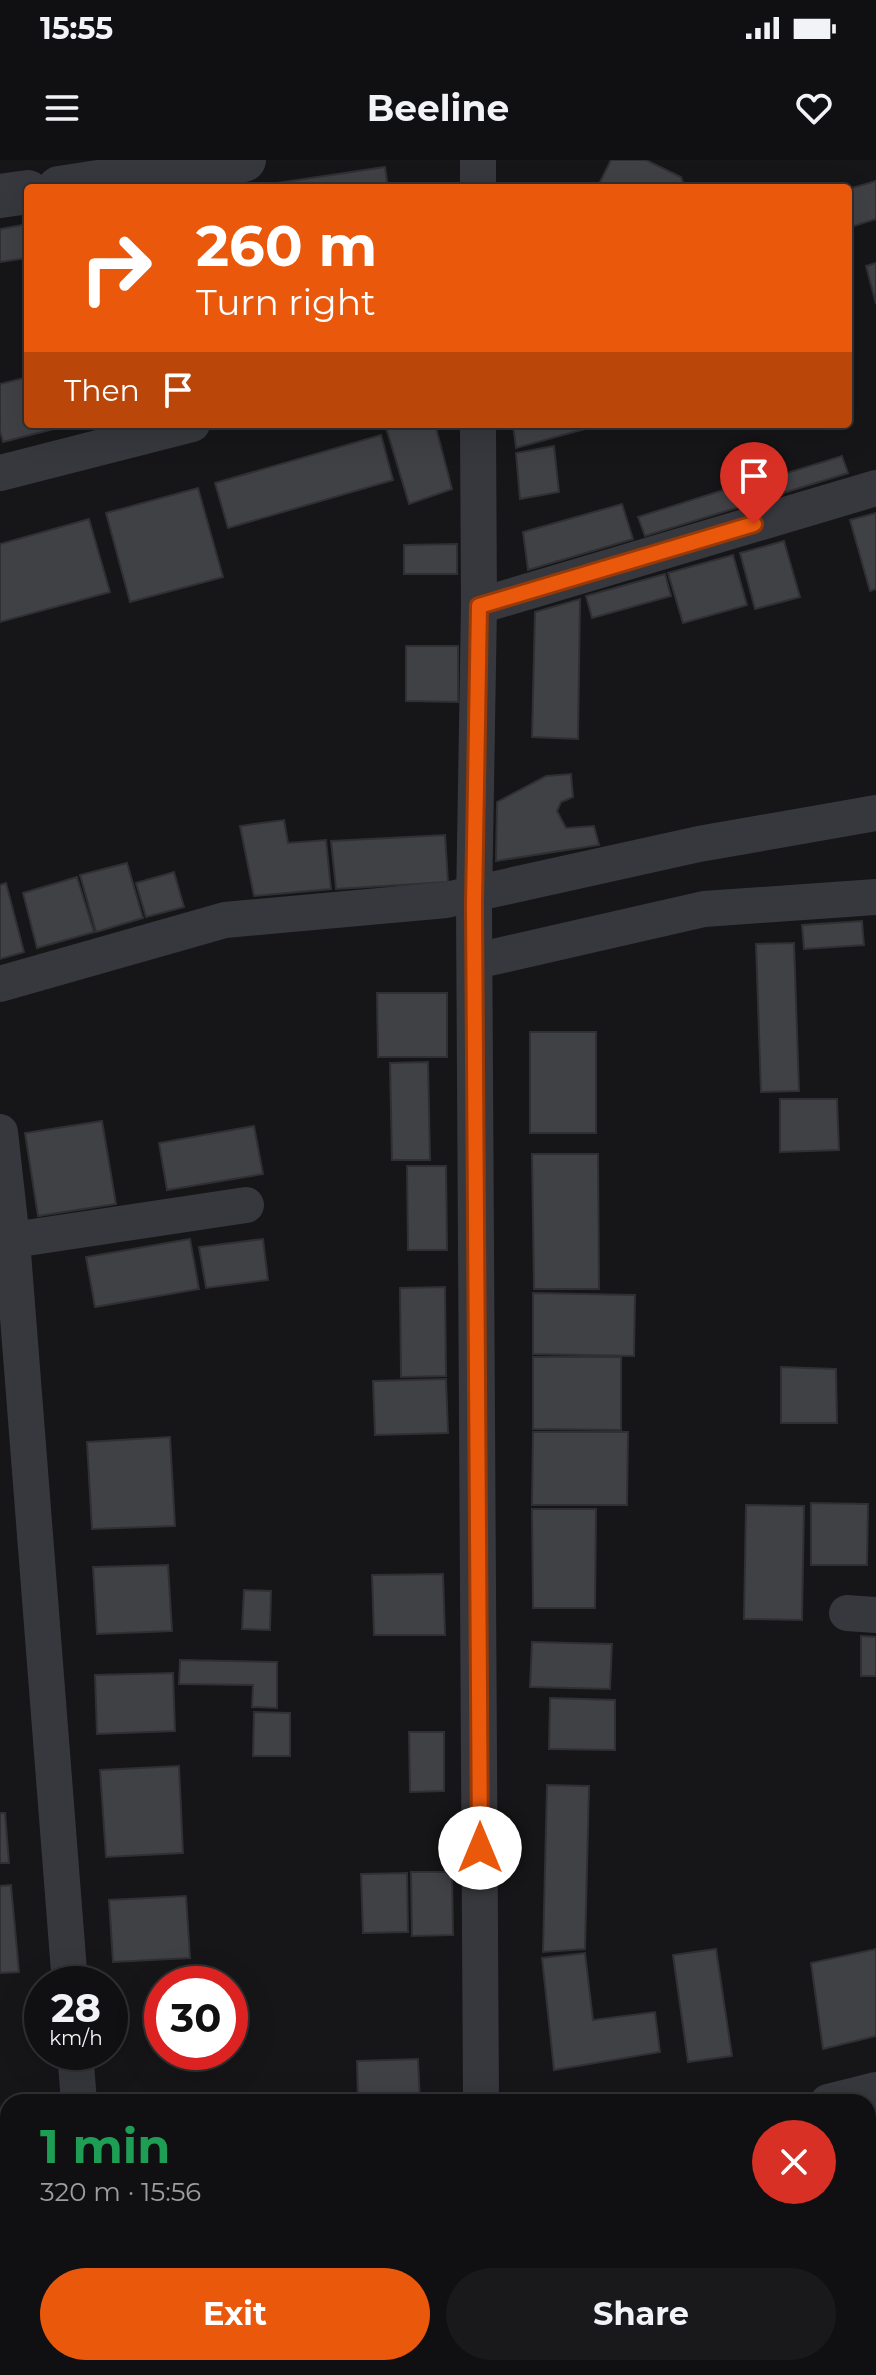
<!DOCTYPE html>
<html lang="en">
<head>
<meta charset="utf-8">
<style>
	body { margin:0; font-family:Montserrat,sans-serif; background:#19191b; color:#f1f3f6; height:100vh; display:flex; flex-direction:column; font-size:30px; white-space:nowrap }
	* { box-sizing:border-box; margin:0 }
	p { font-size:26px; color:#9c9d9f }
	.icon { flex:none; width:44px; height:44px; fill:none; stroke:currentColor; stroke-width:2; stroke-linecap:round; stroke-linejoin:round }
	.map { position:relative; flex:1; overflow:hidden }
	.details { position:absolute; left:0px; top:1934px; width:876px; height:282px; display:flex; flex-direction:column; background:#101012; border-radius:24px 24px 0 0; box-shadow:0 8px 32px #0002,0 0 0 2px #303032 }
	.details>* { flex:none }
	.banner { position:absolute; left:24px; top:24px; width:828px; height:244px; border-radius:8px; box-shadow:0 8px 32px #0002,0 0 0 2px #303032; background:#ea580c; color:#fff; overflow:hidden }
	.speed { position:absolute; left:24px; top:1806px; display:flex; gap:16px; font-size:40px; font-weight:700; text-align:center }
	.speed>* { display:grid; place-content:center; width:104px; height:104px; border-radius:50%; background:#101012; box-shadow:0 8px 32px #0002,0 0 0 2px #303032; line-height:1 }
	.speed small { font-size:20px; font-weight:400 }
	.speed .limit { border:12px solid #d22; background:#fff; color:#111 }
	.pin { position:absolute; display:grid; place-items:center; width:68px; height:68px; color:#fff; margin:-82px -34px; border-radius:50% 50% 50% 0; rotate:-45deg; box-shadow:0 0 8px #0007 }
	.pin .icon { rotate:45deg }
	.me { position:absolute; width:88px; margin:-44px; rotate:0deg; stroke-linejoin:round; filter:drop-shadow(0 0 6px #0008) }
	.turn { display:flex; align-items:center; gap:28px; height:168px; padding:0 40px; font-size:36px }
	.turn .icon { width:104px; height:104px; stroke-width:2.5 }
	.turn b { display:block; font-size:56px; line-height:68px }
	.then { display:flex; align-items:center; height:76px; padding:0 40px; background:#0003; gap:16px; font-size:30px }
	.round { display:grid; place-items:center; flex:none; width:84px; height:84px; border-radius:42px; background:#19191b }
	.overview { display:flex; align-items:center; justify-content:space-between; height:136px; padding:0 40px }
	h1 { font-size:48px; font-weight:700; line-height:60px; color:#1e9e55 }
	.button { display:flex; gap:16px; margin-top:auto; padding:16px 40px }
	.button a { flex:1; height:92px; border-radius:48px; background:#ea580c; color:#fff; font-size:32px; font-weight:700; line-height:92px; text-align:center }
	.button a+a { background:#19191b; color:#f1f3f6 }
	.status { display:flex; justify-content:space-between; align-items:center; height:56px; padding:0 40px; background:#101012; direction:ltr }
	.status svg { height:22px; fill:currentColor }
	header { display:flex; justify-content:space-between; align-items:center; height:104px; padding:0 40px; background:#101012; font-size:36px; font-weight:700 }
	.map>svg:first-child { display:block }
	.building { fill:#404145; stroke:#303034; stroke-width:2 }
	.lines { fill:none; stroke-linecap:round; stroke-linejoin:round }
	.minor { stroke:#37383d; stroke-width:36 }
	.tertiary { stroke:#37383d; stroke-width:44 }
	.route-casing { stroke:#983908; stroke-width:20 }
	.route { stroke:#ea580c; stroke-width:14 }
</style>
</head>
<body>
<div class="status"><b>15:55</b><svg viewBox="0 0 49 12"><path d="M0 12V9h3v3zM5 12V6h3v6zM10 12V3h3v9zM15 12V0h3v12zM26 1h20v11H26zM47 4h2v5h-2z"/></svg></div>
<header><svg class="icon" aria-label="menu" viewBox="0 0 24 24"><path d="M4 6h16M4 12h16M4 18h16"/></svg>Beeline<svg class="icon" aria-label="heart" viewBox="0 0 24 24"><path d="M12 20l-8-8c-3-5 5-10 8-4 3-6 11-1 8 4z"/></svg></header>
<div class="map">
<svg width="876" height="2215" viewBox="0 0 876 2215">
	<rect width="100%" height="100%" fill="#161618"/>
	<g class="building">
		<polygon points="611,0 646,0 681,17 685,28 597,28"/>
		<polygon points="385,7 388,28 257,26"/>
		<polygon points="876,21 876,59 848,68 848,29"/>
		<polygon points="28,64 28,98 0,102 0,69"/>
		<polygon points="876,103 876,144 866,106"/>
		<polygon points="28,217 28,264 73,264 3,282 0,271 0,224"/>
		<polygon points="385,264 435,264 452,329 409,344"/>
		<polygon points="513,264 603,264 516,288"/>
		<polygon points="381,275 393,320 228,368 215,323"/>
		<polygon points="554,286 559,332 520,339 516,293"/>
		<polygon points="842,296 848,313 767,338 761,321"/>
		<polygon points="752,321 759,341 645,376 638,357"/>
		<polygon points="198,328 223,417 130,442 106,353"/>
		<polygon points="622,344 633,379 528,410 523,372"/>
		<polygon points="876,353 876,429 870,431 850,360"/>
		<polygon points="89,359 110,432 0,462 0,384"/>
		<polygon points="784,381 800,437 755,449 740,393"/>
		<polygon points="457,384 457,414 404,414 404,385"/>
		<polygon points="733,395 747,445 683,463 668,413"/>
		<polygon points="665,414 671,436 592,458 586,436"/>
		<polygon points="580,439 578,579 532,577 535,452"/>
		<polygon points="406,486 458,486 458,542 406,541"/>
		<polygon points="571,614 573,637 561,642 557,651 566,668 594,666 599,685 496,701 497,642 546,616"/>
		<polygon points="284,660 288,683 326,680 331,729 254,736 240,666"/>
		<polygon points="445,675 448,722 336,729 331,681"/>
		<polygon points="127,703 143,758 96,772 80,715"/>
		<polygon points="174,712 184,747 146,757 136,723"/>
		<polygon points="77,717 94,772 37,788 23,733"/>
		<polygon points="6,723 24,792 0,799 0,725"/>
		<polygon points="862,761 864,785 804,789 802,765"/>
		<polygon points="794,783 799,931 761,932 756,784"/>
		<polygon points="377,833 447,833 447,897 378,897"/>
		<rect x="530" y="872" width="66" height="101"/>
		<polygon points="428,902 430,1000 392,1000 390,903"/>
		<polygon points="780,939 837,939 839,990 780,992"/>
		<polygon points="102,961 116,1044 38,1056 25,973"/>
		<polygon points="254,966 263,1014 167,1030 159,983"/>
		<polygon points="532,994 598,994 599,1129 534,1129"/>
		<polygon points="407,1006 446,1006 447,1090 408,1090"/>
		<polygon points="190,1079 199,1129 95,1147 86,1097"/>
		<polygon points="263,1079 268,1120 206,1128 199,1087"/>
		<polygon points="445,1127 446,1216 401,1217 400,1128"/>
		<polygon points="533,1133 635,1135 634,1196 533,1194"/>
		<polygon points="533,1197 621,1197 621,1270 533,1269"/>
		<polygon points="781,1207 836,1209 837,1263 781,1263"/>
		<polygon points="446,1219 448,1273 375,1275 373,1221"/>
		<polygon points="533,1272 628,1272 627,1345 532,1345"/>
		<polygon points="170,1277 175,1366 92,1369 87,1282"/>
		<polygon points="811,1343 868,1344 867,1405 811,1405"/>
		<polygon points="746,1345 804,1346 802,1460 744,1459"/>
		<polygon points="532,1349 596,1349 595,1448 533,1448"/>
		<polygon points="168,1405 172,1471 97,1474 93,1407"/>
		<polygon points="443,1414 445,1475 374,1475 372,1415"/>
		<polygon points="244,1430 271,1431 270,1470 242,1469"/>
		<polygon points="861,1476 876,1477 876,1516 861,1516"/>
		<polygon points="532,1482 612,1484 610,1529 530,1527"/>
		<polygon points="180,1500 277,1502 277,1548 252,1547 253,1525 179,1524"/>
		<polygon points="173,1513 175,1571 97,1574 95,1515"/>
		<polygon points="550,1538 615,1540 615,1590 549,1589"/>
		<polygon points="254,1552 290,1553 290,1596 253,1596"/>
		<polygon points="409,1572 444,1572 444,1631 410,1632"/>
		<polygon points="179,1606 183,1693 106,1697 100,1610"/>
		<polygon points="547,1625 589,1626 585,1789 543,1792"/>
		<polygon points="0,1653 5,1653 9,1703 0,1703"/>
		<polygon points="411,1712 452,1712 453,1775 412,1776"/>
		<polygon points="407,1713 408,1772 363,1773 361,1714"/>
		<polygon points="11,1725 19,1812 0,1813 0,1726"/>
		<polygon points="186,1736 190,1798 113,1802 109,1740"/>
		<polygon points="716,1789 732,1896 688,1902 673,1795"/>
		<polygon points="876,1789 876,1876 823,1889 811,1803"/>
		<polygon points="585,1793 593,1860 655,1852 660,1892 554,1910 542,1798"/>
		<polygon points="418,1899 420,1942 358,1942 357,1901"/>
		<polygon points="868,1962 876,1995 876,2010 868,2012"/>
		<polygon points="151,2208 189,2208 190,2215 153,2215"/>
		<polygon points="256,2208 307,2208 308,2215 257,2215"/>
	</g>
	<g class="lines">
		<g class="minor">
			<polyline points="478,0 478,28"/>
			<polyline points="478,264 479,446 474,745 481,1942"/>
			<polyline points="0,313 192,264"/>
			<polyline points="479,446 876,328"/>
			<polyline points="476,801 704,749 876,737"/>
			<polyline points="0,824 225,760 446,740 699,684 876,653"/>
			<polyline points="0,972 12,1080 70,1824"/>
			<polyline points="0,1082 246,1045"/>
			<polyline points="847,1453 876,1455"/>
			<polyline points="75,1892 79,1942"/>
			<polyline points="828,1942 876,1930"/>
			<polyline points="0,2141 8,2141"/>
		</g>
		<g class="tertiary">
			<polyline points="59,28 244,0"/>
			<polyline points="0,36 28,32"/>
		</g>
	</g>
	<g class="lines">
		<g class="route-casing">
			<polyline id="route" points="480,1688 474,745 479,446 754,364"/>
		</g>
		<use href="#route" class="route"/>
	</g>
</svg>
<div class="speed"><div>28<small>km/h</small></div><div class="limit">30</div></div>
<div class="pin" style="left:754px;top:364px;background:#d93025"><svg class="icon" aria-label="arrive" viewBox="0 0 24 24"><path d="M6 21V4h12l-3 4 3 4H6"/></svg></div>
<svg class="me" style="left:480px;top:1688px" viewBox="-20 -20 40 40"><circle r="19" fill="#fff"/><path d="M0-13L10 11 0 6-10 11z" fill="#ea580c"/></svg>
<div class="banner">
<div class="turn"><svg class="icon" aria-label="right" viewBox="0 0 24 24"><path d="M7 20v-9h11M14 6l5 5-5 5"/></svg><div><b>260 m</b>Turn right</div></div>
<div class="then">Then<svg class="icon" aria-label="arrive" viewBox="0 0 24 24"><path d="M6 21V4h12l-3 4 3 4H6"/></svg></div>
</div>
<section class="details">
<div class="overview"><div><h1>1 min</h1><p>320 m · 15:56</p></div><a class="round" style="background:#d93025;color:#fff"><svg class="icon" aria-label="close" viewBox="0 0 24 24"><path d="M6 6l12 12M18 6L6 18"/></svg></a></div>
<div class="button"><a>Exit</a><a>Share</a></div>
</section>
</div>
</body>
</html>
